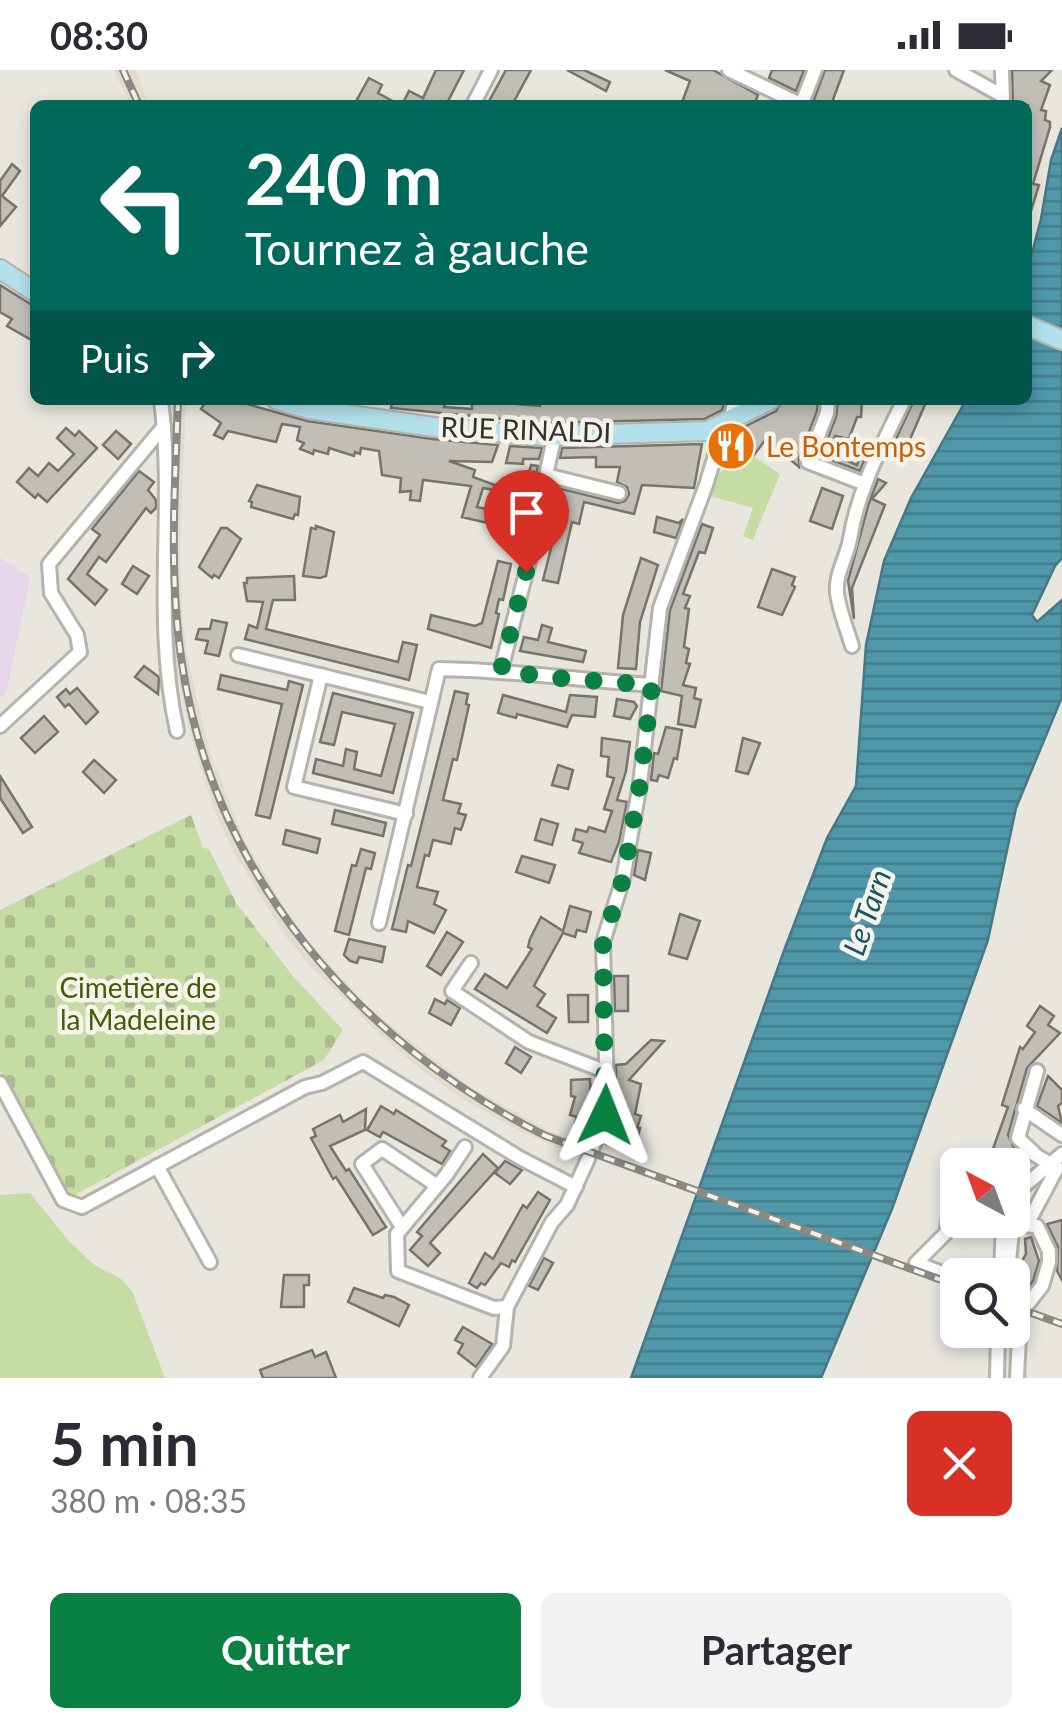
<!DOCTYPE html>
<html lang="fr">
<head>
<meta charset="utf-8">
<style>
	body { margin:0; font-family:Lato,sans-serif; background:#f2f2f3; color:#2b2b33; height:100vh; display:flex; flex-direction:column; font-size:38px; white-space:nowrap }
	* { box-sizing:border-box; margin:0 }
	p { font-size:32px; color:#7c7c81 }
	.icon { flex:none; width:55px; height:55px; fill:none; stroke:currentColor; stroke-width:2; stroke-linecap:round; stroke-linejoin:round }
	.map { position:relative; height:1308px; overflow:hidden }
	.sheet { display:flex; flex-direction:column; background:#fff; flex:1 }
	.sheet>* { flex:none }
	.top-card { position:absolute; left:30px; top:30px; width:1002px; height:305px; border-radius:15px; box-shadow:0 5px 15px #0003; background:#00695c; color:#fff; overflow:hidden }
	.needle { width:65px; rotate:319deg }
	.buttons { position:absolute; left:940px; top:1078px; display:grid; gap:20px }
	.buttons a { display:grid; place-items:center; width:90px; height:90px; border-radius:15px; background:#fff; box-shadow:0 5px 15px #0003; font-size:50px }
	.pin { position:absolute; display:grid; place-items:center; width:85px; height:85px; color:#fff; margin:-102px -42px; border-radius:50% 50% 50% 0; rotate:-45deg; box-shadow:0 0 10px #0007 }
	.pin .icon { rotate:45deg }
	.me { position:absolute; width:110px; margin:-55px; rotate:2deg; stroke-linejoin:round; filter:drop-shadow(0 0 8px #0008) }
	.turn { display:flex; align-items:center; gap:35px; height:210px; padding:0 50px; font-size:45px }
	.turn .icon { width:130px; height:130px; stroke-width:2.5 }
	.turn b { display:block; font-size:70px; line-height:85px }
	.then { display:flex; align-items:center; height:95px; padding:0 50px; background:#0003; gap:20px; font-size:38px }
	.round { display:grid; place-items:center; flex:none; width:105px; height:105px; border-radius:15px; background:#f2f2f3 }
	.headline { display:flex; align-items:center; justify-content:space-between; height:170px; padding:0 50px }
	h1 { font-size:60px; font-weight:700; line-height:75px }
	.cta { display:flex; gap:20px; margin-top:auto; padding:20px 50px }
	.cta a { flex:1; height:115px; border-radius:15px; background:#0b8043; color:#fff; font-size:40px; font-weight:700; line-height:115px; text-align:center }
	.cta a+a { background:#f2f2f3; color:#2b2b33 }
	.status { display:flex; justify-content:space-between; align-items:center; height:70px; padding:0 50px; background:#fff; direction:ltr }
	.status svg { height:28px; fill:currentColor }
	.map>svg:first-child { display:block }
	.built { fill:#e1dccc }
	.industrial { fill:#e6d6e9 }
	.cemetery { fill:url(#cemetery-stones) }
	.park { fill:#c6dca5 }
	.water { fill:url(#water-rules); stroke:#467985; stroke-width:2.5 }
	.building { fill:#c0beb5; stroke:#76746c; stroke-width:2.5 }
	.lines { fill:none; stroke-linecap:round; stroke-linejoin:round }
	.street-casing { stroke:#b6b3aa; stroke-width:18 }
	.secondary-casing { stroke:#b6b3aa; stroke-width:22 }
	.street { stroke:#fff; stroke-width:12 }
	.secondary { stroke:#b2e0eb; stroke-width:18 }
	.rail-casing { stroke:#8b8983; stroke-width:8 }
	.rail { stroke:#f6f4ea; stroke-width:4; stroke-dasharray:11; stroke-linecap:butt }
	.route { stroke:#0b8043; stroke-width:18; stroke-dasharray:0 32.4 }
	.labels { text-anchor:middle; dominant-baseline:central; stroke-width:9; stroke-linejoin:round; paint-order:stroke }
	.street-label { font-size:28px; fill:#33322f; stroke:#f6f4ea }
	.food-label { font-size:28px; fill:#c56008; stroke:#f6f4ea; text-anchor:start }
	.park-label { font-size:28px; fill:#445c06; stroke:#f6f4ea }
	.water-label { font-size:30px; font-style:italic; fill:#175563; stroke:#f6f4ea }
</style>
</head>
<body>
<div class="status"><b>08:30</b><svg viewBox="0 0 49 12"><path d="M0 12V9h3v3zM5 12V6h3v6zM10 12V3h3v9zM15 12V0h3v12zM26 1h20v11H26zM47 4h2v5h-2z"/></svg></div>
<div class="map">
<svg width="1062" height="1308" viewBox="0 0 1062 1308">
	<defs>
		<pattern id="cemetery-stones" width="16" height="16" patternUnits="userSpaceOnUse" patternTransform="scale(2.5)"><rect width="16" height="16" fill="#c6dca5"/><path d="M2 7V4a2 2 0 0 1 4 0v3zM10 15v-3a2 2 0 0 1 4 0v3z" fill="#abbd8e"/></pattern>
		<pattern id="water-rules" width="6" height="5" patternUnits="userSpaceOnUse" patternTransform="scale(2.5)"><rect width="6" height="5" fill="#4e98aa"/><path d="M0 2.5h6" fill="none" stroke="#417d8b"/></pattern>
	</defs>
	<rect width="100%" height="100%" fill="#e9e6dd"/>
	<g class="built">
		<polygon points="113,0 135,0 149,35 131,35"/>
		<polygon points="172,330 186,330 180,480 183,555 189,595 210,683 244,769 286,840 312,875 370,939 470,1017 550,1061 586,1076 581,1088 520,1061 466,1031 420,999 378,963 310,896 284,864 233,781 212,734 191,666 175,595 168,479"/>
	</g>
	<polygon class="industrial" points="0,488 30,507 6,623 0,627"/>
	<polygon class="cemetery" points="191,745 203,778 209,779 237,834 292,905 343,960 324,990 69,1128 0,1000 0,840"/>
	<g class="park">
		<polygon points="732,380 751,385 780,404 753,470 743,466 753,438 711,426 717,406 727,396 724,386 729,388"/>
		<polygon points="30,1123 67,1169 94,1195 121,1209 132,1221 165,1308 0,1308 0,1125"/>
	</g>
	<polygon class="water" points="1062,58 1062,488 1055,496 1032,545 1037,552 1062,530 1062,627 1016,738 988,870 892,1139 821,1308 631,1308 785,878 827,768 856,716 866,575 884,491 911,428 966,330 1028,330 1028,198 1041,149 1051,90"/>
	<g class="building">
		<polygon points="436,0 464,0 446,35 402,35 409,21 423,28"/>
		<polygon points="506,0 531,0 512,35 487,35"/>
		<polygon points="567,0 584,0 610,12 606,21"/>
		<polygon points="665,0 713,0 758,25 754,35 681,35 690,11"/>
		<polygon points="772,0 804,0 796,21 769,8"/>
		<polygon points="825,0 844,0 831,35 812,35"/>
		<polygon points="1012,0 1052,0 1041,11 1050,15 1041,40 1046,41 1045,50 1050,52 1050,57 1033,114 1039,115 1030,144 1028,144 1028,35 1013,35"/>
		<polygon points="369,8 382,15 378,23 400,35 354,35"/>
		<polygon points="12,94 20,101 2,126 16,137 0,156 0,111"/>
		<polygon points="0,215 35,237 35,272 7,256 12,249 0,242"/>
		<polygon points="207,330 233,330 307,351 432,369 498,375 492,392 449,391 475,400 473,407 495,415 494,420 483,418 477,437 496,441 503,409 525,417 531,395 538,396 526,462 462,447 471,416 423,410 420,431 410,430 411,421 400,422 401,408 382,405 379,381 361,378 360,384 355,382 354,386 329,378 328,384 314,380 313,384 300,379 304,373 297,370 300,357 282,354 276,372 228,361 223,369 214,365 221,353 201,339"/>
		<polygon points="392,330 446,330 444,337 472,339 472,330 517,330 517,334 540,336 540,332 562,330 595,333 595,330 725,330 722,340 704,349 542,353 391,338"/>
		<polygon points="782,330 818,330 817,341 799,388 799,397 766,369 754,385 740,359 776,341"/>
		<polygon points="838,330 862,330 861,347 857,347 849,369 835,366 829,383 857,395 860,386 865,388 860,401 821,386 836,347"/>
		<polygon points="914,330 927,330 904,383 892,378"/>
		<polygon points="66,358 75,366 79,361 97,378 47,432 38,424 35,428 17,412 29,398 38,406 49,393 58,401 74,384 57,368"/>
		<polygon points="116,361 131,374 118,389 103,375"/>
		<polygon points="702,374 694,418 642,415 634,444 584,432 579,454 572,452 558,513 543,510 564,427 552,424 554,417 618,433 625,431 629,424 627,417 617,412 620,397 596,397 596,387 560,388 562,378"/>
		<polygon points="510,376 542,378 539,389 523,389 523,394 506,393"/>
		<polygon points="139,401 154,412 148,420 156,430 156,438 151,443 146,438 106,492 99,487 87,504 107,520 95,535 68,509 100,465 92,459"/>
		<polygon points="878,409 886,413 872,429 885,435 852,518 854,549 848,511 868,436"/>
		<polygon points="257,415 300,427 298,445 295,444 293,449 251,437 252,432 249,431"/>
		<polygon points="822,418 843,426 832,459 810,451"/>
		<polygon points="657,447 679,453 683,449 676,468 654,462"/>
		<polygon points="702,454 713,458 705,483 699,482 683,524 690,526 685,538 689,539 684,577 689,579 686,593 690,594 683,615 696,618 694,628 701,630 695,657 678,654 682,626 661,621 670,540"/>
		<polygon points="316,456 334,462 326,506 320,508 303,506 311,458 316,459"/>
		<polygon points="221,458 227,458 241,469 219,508 214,505 212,508 199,497"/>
		<polygon points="641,488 658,495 640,552 636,599 618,598 623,545"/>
		<polygon points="498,491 511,494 503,530 499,529 496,543 499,544 491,578 428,559 431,545 475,556 482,553"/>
		<polygon points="133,496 149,506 137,524 122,514"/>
		<polygon points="772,499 795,507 792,515 795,517 782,545 758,537"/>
		<polygon points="294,506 295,530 273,530 266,559 398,592 403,572 417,575 409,610 245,569 249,555 257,558 263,532 247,531 244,513 247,513 247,508"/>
		<polygon points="212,550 227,553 219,586 205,583 208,571 196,569 199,559 210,559"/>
		<polygon points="542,555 552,558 548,572 586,581 583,592 520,581 524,567 538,570"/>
		<polygon points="144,596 159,607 158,624 135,607"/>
		<polygon points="221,605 287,620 289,611 303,615 270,748 256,745 282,634 218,619"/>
		<polygon points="77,618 98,642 86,654 69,634 65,637 57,627 66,619 70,624"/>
		<polygon points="455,621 468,624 466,634 469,635 457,690 453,689 443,730 461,734 458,743 466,745 461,760 455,758 451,774 433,770 429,786 425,785 417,817 438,822 434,834 446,840 434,863 408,851 406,862 392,859 408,795 411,796"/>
		<polygon points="333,623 413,643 393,723 313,703 316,689 343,696 346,679 357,682 354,699 381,706 395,654 342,642 334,675 320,672"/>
		<polygon points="503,625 566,642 570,625 597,627 595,647 572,645 567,657 517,644 516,648 498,643"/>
		<polygon points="617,629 634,632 637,636 630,649 614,646"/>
		<polygon points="44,646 58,662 35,683 21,668"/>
		<polygon points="666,657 682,660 677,689 674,688 668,708 659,705 657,711 651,710 654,683 658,684"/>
		<polygon points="602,668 630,672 626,701 617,730 627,732 619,772 611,792 579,783 583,773 573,770 576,759 587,762 589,757 605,762 612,741 604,739 614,708 607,706 609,687 601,686"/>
		<polygon points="743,668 760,673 748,704 736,701"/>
		<polygon points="94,690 116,710 104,723 83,702"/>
		<polygon points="558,695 573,700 568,719 552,715"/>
		<polygon points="0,706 32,757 23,763 0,728"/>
		<polygon points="335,740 386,753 383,766 332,754"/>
		<polygon points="541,749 558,754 552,775 535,770"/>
		<polygon points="286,760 320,769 317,783 283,774"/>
		<polygon points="361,779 375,783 371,799 366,798 349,865 335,861 352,795 356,796"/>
		<polygon points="638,780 651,783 645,810 634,805"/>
		<polygon points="522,786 555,795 549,813 516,802"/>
		<polygon points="570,836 591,842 586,862 577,860 575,867 563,863 534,916 545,924 537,936 556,948 547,963 475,919 485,904 507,918 532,879 528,877 530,869 541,847 563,861"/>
		<polygon points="680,844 700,851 687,889 669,884"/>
		<polygon points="447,862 463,872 441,905 427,896"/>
		<polygon points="349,869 385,877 382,892 359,887 357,893 350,891 344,885"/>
		<polygon points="614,906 628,906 628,941 615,941"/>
		<polygon points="568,925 588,925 588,952 569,952"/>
		<polygon points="435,929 445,934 447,930 460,938 451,955 429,943"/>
		<polygon points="1040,936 1054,946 1048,955 1060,963 1027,998 1008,1065 1014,1078 1002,1095 990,1095 992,1091 989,1090 1008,1037 1002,1035 1020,977 1023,979 1035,962 1027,956"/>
		<polygon points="651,970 664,971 629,1010 641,1014 635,1044 641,1046 637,1058 640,1058 634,1083 605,1073 615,1050 616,995 626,994"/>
		<polygon points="515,977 531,987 521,1003 506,993"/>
		<polygon points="1048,1006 1062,1020 1062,1033 1058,1036 1062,1053 1037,1036"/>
		<polygon points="590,1009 591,1031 584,1055 575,1053 577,1047 570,1045 575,1027 571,1026 571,1010"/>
		<polygon points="381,1036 394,1044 396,1040 446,1071 442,1076 450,1081 442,1094 383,1062 380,1067 367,1060"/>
		<polygon points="366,1039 365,1060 330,1076 346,1101 349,1099 386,1157 373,1165 336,1107 333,1109 311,1068 316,1066 313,1059 340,1045 343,1052"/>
		<polygon points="483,1084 498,1098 430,1173 440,1183 428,1196 410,1180 422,1166 417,1162"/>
		<polygon points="505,1091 522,1100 510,1114 495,1103"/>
		<polygon points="538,1122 550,1130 515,1192 512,1190 509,1197 501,1193 485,1215 481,1213 477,1218 469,1213 485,1183 493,1189 523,1135 527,1138"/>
		<polygon points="1062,1150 1062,1210 1057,1201 1058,1177 1047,1154"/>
		<polygon points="1031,1167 1039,1191 1033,1211 1017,1232 1017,1200 1026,1184 1025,1169"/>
		<polygon points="544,1188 553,1193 538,1220 529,1216"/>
		<polygon points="284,1205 309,1205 309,1215 304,1215 304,1237 281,1237"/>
		<polygon points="354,1218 383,1228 385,1225 394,1227 409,1235 399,1256 348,1232"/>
		<polygon points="463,1257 492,1274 476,1297 458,1283 463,1274 455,1270"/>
		<polygon points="312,1280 315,1287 326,1282 336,1308 263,1308 260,1300"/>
	</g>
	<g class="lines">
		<g class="street-casing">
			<g id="street">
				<polyline points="729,0 802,35"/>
				<polyline points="956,0 1003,26"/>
				<polyline points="1002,0 1003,33"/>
				<polyline points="473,35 491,0"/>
				<polyline points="801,35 815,0"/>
				<path d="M 161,330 C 175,441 152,548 177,661"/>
				<polyline points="828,330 827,343 808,392 865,414"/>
				<polyline points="730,350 735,330"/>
				<polyline points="546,405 619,423"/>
				<path d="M 852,576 C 847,559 839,540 837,523 C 835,504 847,487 850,469 C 858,419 882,375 904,330"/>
				<polyline points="238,585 430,632"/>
				<polyline points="501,600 542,440 541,428 555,364"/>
				<polyline points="321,605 294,717 406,744"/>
				<polyline points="0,656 80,582 77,565 51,523 49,494 164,356"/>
				<path d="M 379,853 L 439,599 C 510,600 581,610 652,615"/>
				<polyline points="471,893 452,921 529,972 607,1002"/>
				<polyline points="0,1013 63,1130 82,1137 305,1017 322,1013 363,992 520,1088 576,1117"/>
				<polyline points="1024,1039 1062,1065"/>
				<polyline points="465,1077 447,1104 397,1164 398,1201 494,1238 507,1237"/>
				<polyline points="592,1079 605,1045 607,1024 603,872 623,809 640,714 660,538 706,415 725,353"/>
				<polyline points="1034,1083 1018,1068 1037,1001"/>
				<polyline points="1012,1095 1027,1080 1057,1098 1030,1149 1018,1155"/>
				<polyline points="157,1096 210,1192"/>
				<polyline points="1012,1126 1062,1084"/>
				<polyline points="402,1157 362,1094 382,1079 436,1115"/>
				<polyline points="1003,1194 1009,1192 1012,1161 1018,1155 1037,1156 1049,1181 1049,1192 1042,1216 1020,1244 1017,1308"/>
				<polyline points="1001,1205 1003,1150"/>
				<polyline points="958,1209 916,1193 946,1163 949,1147 957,1153 959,1150"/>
				<polyline points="480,1308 503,1276 507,1237 552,1152 567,1135 588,1089"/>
				<polyline points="997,1308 998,1260"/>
			</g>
		</g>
		<g class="secondary-casing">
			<g id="secondary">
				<polyline points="0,199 35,222"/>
				<polyline points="1028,256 1062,270"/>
				<polyline points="277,330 309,339 434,357 542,366 707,361 770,330"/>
			</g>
		</g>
		<use href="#street" class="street"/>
		<use href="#secondary" class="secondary"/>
		<g class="rail-casing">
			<g id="rail">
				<polyline points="123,0 139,35"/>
				<path d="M 178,330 C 175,415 169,502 181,587 C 211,802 356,972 546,1066 L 958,1216"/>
				<polyline points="1012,1236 1062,1254"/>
			</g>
		</g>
		<use href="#rail" class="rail"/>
	</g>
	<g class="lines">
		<polyline class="route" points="526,502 501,600 545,607 652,615 640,714 623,809 603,872 605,1045"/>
	</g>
	<defs>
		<g id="restaurant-disc" transform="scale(2.5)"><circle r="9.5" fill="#e8710a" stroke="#f6f4ea"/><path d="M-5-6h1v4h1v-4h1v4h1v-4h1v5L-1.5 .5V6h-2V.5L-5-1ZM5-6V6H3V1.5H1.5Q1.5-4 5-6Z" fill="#fff"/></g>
	</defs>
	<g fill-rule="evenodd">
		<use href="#restaurant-disc" x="731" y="376"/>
	</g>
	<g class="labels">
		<g class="street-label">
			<text transform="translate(526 359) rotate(2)">RUE RINALDI</text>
		</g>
		<g class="food-label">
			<text x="766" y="376">Le Bontemps</text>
		</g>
		<g class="park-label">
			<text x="138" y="917">Cimetière de<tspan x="138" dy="32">la Madeleine</tspan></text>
		</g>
		<g class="water-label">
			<text transform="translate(866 842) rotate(-71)">Le Tarn</text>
		</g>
	</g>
</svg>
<div class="buttons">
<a><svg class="needle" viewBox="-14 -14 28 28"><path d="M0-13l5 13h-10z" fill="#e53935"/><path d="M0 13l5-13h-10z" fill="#7c7c81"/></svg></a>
<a><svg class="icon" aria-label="search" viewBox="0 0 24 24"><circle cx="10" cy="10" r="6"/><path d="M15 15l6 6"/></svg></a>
</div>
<div class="pin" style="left:526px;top:502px;background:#d93025"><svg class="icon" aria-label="arrive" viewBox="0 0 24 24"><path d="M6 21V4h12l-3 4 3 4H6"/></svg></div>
<svg class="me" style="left:605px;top:1045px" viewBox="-20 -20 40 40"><path d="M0-17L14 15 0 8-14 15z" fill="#0b8043" stroke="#fff" stroke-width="4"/></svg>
<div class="top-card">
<div class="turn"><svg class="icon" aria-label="left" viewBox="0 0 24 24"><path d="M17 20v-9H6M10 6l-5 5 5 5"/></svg><div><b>240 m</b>Tournez à gauche</div></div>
<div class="then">Puis<svg class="icon" aria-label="right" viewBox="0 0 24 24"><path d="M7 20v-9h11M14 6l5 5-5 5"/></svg></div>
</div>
</div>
<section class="sheet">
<div class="headline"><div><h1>5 min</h1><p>380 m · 08:35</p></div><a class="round" style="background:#d93025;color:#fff"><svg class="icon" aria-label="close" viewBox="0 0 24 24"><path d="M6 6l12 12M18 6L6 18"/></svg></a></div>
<div class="cta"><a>Quitter</a><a>Partager</a></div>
</section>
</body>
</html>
